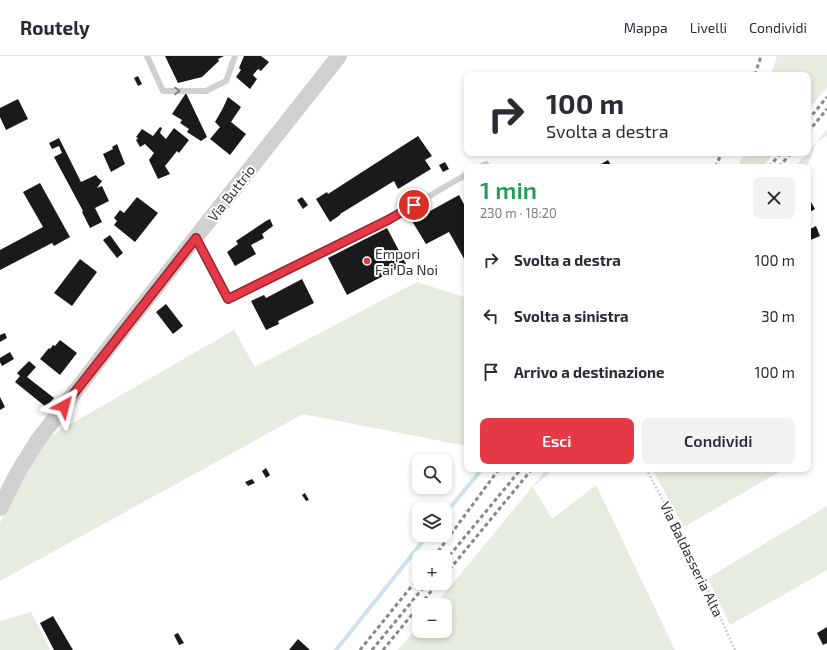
<!DOCTYPE html>
<html lang="it">
<head>
<meta charset="utf-8">
<style>
	body { margin:0; font-family:"Exo 2",sans-serif; background:#f2f2f3; color:#2b2b33; height:100vh; display:flex; flex-direction:column; font-size:15px; white-space:nowrap }
	* { box-sizing:border-box; margin:0 }
	p { font-size:13px; color:#7c7c81 }
	.icon { flex:none; width:22px; height:22px; fill:none; stroke:currentColor; stroke-width:2; stroke-linecap:round; stroke-linejoin:round }
	.map { position:relative; flex:1; overflow:hidden }
	.sheet { position:absolute; left:464px; top:108px; width:347px; height:308px; display:flex; flex-direction:column; background:#fff; border-radius:8px; box-shadow:0 2px 6px #0003 }
	.sheet>* { flex:none }
	.hud { position:absolute; left:464px; top:16px; width:347px; height:84px; border-radius:8px; box-shadow:0 2px 6px #0003; background:#fff; color:#2b2b33; overflow:hidden }
	.tools { position:absolute; left:412px; top:398px; display:grid; gap:8px }
	.tools a { display:grid; place-items:center; width:40px; height:40px; border-radius:8px; background:#fff; box-shadow:0 2px 6px #0003; font-size:20px }
	.pin { position:absolute; display:grid; place-items:center; width:34px; height:34px; color:#fff; margin:-17px; border:2px solid #fff; border-radius:50%; box-shadow:0 1px 4px #0007 }
	.me { position:absolute; width:44px; margin:-22px; rotate:38deg; stroke-linejoin:round; filter:drop-shadow(0 0 3px #0008) }
	.turn { display:flex; align-items:center; gap:14px; height:84px; padding:0 16px; font-size:18px }
	.turn .icon { width:52px; height:52px; stroke-width:2.5 }
	.turn b { display:block; font-size:28px; line-height:34px }
	.round { display:grid; place-items:center; flex:none; width:42px; height:42px; border-radius:8px; background:#f2f2f3 }
	.overview { display:flex; align-items:center; justify-content:space-between; height:68px; padding:0 16px }
	h1 { font-size:24px; font-weight:600; line-height:30px; color:#1e9e55 }
	.cta { display:flex; gap:8px; margin-top:auto; padding:8px 16px }
	.cta a { flex:1; height:46px; border-radius:8px; background:#e63946; color:#fff; font-size:16px; font-weight:600; line-height:46px; text-align:center }
	.cta a+a { background:#f2f2f3; color:#2b2b33 }
	ul { padding:0; list-style:none }
	li { display:flex; align-items:center; gap:12px; height:56px; padding:0 16px }
	li div { flex:1 }
	li b { display:block; font-size:15px }
	li em { font-style:normal }
	header { display:flex; align-items:center; gap:24px; box-sizing:border-box; height:56px; padding:0 20px; background:#fff; border-bottom:1px solid #e1e1e2 }
	header strong { font-size:19px }
	nav { display:flex; gap:22px; margin-inline-start:auto; font-size:14px }
	.map>svg:first-child { display:block }
	.green { fill:#e6ecdf }
	.lines { fill:none; stroke-linecap:round; stroke-linejoin:round }
	.stream { stroke:#cfe2ee; stroke-width:4 }
	.building { fill:#1a1a1a }
	.path { stroke:#cdcdcd; stroke-width:2.5; stroke-dasharray:2 2; stroke-linecap:butt }
	.service { stroke:#d0d0d0; stroke-width:6 }
	.tertiary { stroke:#d0d0d0; stroke-width:16 }
	.rail { stroke:#888; stroke-width:3; stroke-dasharray:4 3; stroke-linecap:butt }
	.oneway { stroke:#7a7a7a }
	.route-casing { stroke:#96252e; stroke-width:10 }
	.route { stroke:#e63946; stroke-width:7 }
	.poi-dot { fill:#e63946; stroke:#fff; stroke-width:1.5 }
	.labels { text-anchor:middle; dominant-baseline:central; stroke-width:4; stroke-linejoin:round; paint-order:stroke }
	.street-label { font-size:14px; fill:#333; stroke:#fff }
	.poi-label { font-size:14px; fill:#333; stroke:#fff; text-anchor:start }
</style>
</head>
<body>
<header>
<strong>Routely</strong>
<nav><a>Mappa</a><a>Livelli</a><a>Condividi</a></nav>
</header>
<div class="map">
<svg width="827" height="594" viewBox="0 0 827 594">
	<rect width="100%" height="100%" fill="#fff"/>
	<g class="green">
		<polygon points="777,0 827,0 827,31 808,54 808,19 771,19"/>
		<polygon points="827,73 827,80 817,85 807,111 795,111 807,97 808,97 808,96"/>
		<polygon points="743,97 774,97 762,111 738,111"/>
		<polygon points="417,226 467,242 467,390 303,358 0,525 0,467 15,433 43,384 234,274 255,311"/>
		<polygon points="547,413 554,413 533,431 552,463 596,429 675,594 398,594 419,569 419,575 445,575 445,549 435,549"/>
		<polygon points="652,413 780,413 781,415 684,471"/>
		<polygon points="827,450 827,514 730,569 708,522"/>
		<polygon points="31,556 50,594 0,594 0,565"/>
	</g>
	<g class="lines">
		<g class="stream">
			<polyline points="445,458 482,413"/>
			<polyline points="336,594 428,479"/>
		</g>
	</g>
	<g class="building">
		<polygon points="165,0 224,0 218,3 219,5 202,21 178,27"/>
		<polygon points="244,0 261,0 269,6 261,15 258,13 253,19 257,23 250,33 236,21 241,14 239,12"/>
		<polygon points="138,20 142,28 138,30 134,22"/>
		<polygon points="186,37 207,81 201,85 187,76 189,73 180,67 182,64 172,58"/>
		<polygon points="228,41 241,51 231,66 246,78 230,99 210,83 220,71 215,66 223,52"/>
		<polygon points="18,43 28,63 6,74 0,61 0,52"/>
		<polygon points="160,71 162,72 160,77 166,83 174,72 189,84 179,97 177,95 165,110 170,118 158,123 149,104 154,97 145,88 140,91 136,84 138,82 136,81 142,73 153,80"/>
		<polygon points="418,80 432,100 425,104 431,113 398,133 394,125 340,158 340,159 330,166 316,143 327,136 328,138"/>
		<polygon points="59,82 81,126 96,119 98,122 102,125 97,132 102,130 109,145 95,152 102,166 90,172 82,156 83,155 54,101 62,97 59,90 52,93 49,87"/>
		<polygon points="117,88 125,108 111,116 103,98 113,93 112,91"/>
		<polygon points="608,104 612,111 596,111"/>
		<polygon points="445,106 449,113 443,116 439,109"/>
		<polygon points="40,127 70,181 54,190 52,187 0,214 0,194 43,171 23,136"/>
		<polygon points="459,139 467,154 467,208 449,176 426,188 412,165"/>
		<polygon points="137,141 158,157 135,186 114,169 117,165 114,162 120,154 124,157"/>
		<polygon points="302,141 308,149 303,153 297,144"/>
		<polygon points="810,144 815,153 810,156 808,153 808,146"/>
		<polygon points="270,163 273,170 262,178 264,182 251,189 256,198 235,210 227,196 238,188 236,185 266,165"/>
		<polygon points="816,170 820,180 808,185 808,174"/>
		<polygon points="387,172 406,208 347,239 328,202"/>
		<polygon points="110,179 123,197 117,202 103,184"/>
		<polygon points="80,203 97,216 72,250 54,237"/>
		<polygon points="302,223 314,247 278,265 279,268 266,274 251,245 264,239 266,242"/>
		<polygon points="166,248 183,270 173,278 156,256"/>
		<polygon points="5,277 7,282 0,286 0,279"/>
		<polygon points="60,284 77,297 60,319 40,303 49,292 50,293 53,289 55,290"/>
		<polygon points="10,296 14,303 2,310 0,306 0,302"/>
		<polygon points="29,305 36,311 27,321 54,342 46,351 15,326 20,320 17,317"/>
		<polygon points="0,341 5,351 0,354"/>
		<polygon points="266,412 270,419 266,422 262,415"/>
		<polygon points="252,423 255,427 248,430 245,426"/>
		<polygon points="305,437 309,444 306,445 302,439"/>
		<polygon points="53,560 73,594 54,594 40,567"/>
		<polygon points="827,571 827,587 823,589 817,577"/>
		<polygon points="178,577 184,587 179,589 174,579"/>
		<polygon points="298,583 310,594 289,594"/>
	</g>
	<g class="lines">
		<polyline class="path" points="646,413 679,474 702,521 735,594"/>
		<g class="service">
			<polyline points="147,0 163,35 206,35 226,25 235,0"/>
			<polyline points="480,111 486,108"/>
			<polyline points="196,183 228,243 388,164 467,118"/>
		</g>
		<polyline class="tertiary" points="0,452 18,416 38,384 110,290 339,0"/>
		<g class="rail">
			<polyline points="755,19 761,0"/>
			<polyline points="808,64 827,41"/>
			<polyline points="808,76 827,53"/>
			<polyline points="715,111 722,97"/>
			<polyline points="769,111 781,97"/>
			<polyline points="779,111 791,97"/>
			<polyline points="434,501 499,413"/>
			<polyline points="445,505 521,413"/>
			<polyline points="445,519 532,413"/>
			<polyline points="420,549 438,527"/>
			<polyline points="360,594 419,521"/>
			<polyline points="372,594 427,527"/>
			<polyline points="383,594 419,550"/>
		</g>
	</g>
	<defs><path id="oneway-chevron" d="M-2-3.5L2.5 0L-2 3.5" fill="none" stroke-width="1.6" stroke-linecap="round" stroke-linejoin="round"/></defs>
	<use class="oneway" href="#oneway-chevron" transform="translate(177 35)"/>
	<g class="lines">
		<g class="route-casing">
			<polyline id="route" points="64,350 196,182 228,243 388,164 414,149"/>
		</g>
		<use href="#route" class="route"/>
	</g>
	<circle class="poi-dot" cx="367" cy="205" r="4"/>
	<g class="labels">
		<g class="street-label">
			<text transform="translate(231 137) rotate(-52)">Via Buttrio</text>
			<text transform="translate(692 503) rotate(64)">Via Baldasseria Alta</text>
		</g>
		<g class="poi-label">
			<text x="375" y="197">Empori<tspan x="375" dy="16">Fai Da Noi</tspan></text>
		</g>
	</g>
</svg>
<div class="tools">
<a><svg class="icon" aria-label="search" viewBox="0 0 24 24"><circle cx="10" cy="10" r="6"/><path d="M15 15l6 6"/></svg></a>
<a><svg class="icon" aria-label="layers" viewBox="0 0 24 24"><path d="M12 4l9 5-9 5-9-5zM3 14l9 5 9-5"/></svg></a>
<a>+</a>
<a>−</a>
</div>
<div class="pin" style="left:414px;top:149px;background:#d93025"><svg class="icon" aria-label="arrive" viewBox="0 0 24 24"><path d="M6 21V4h12l-3 4 3 4H6"/></svg></div>
<svg class="me" style="left:64px;top:350px" viewBox="-20 -20 40 40"><path d="M0-17L14 15 0 8-14 15z" fill="#e63946" stroke="#fff" stroke-width="4"/></svg>
<div class="hud">
<div class="turn"><svg class="icon" aria-label="right" viewBox="0 0 24 24"><path d="M7 20v-9h11M14 6l5 5-5 5"/></svg><div><b>100 m</b>Svolta a destra</div></div>
</div>
<section class="sheet">
<div class="overview"><div><h1>1 min</h1><p>230 m · 18:20</p></div><a class="round"><svg class="icon" aria-label="close" viewBox="0 0 24 24"><path d="M6 6l12 12M18 6L6 18"/></svg></a></div>
<ul>
<li><svg class="icon" aria-label="right" viewBox="0 0 24 24"><path d="M7 20v-9h11M14 6l5 5-5 5"/></svg><div><b>Svolta a destra</b></div><em>100 m</em></li>
<li><svg class="icon" aria-label="left" viewBox="0 0 24 24"><path d="M17 20v-9H6M10 6l-5 5 5 5"/></svg><div><b>Svolta a sinistra</b></div><em>30 m</em></li>
<li><svg class="icon" aria-label="arrive" viewBox="0 0 24 24"><path d="M6 21V4h12l-3 4 3 4H6"/></svg><div><b>Arrivo a destinazione</b></div><em>100 m</em></li>
</ul>
<div class="cta"><a>Esci</a><a>Condividi</a></div>
</section>
</div>
</body>
</html>
